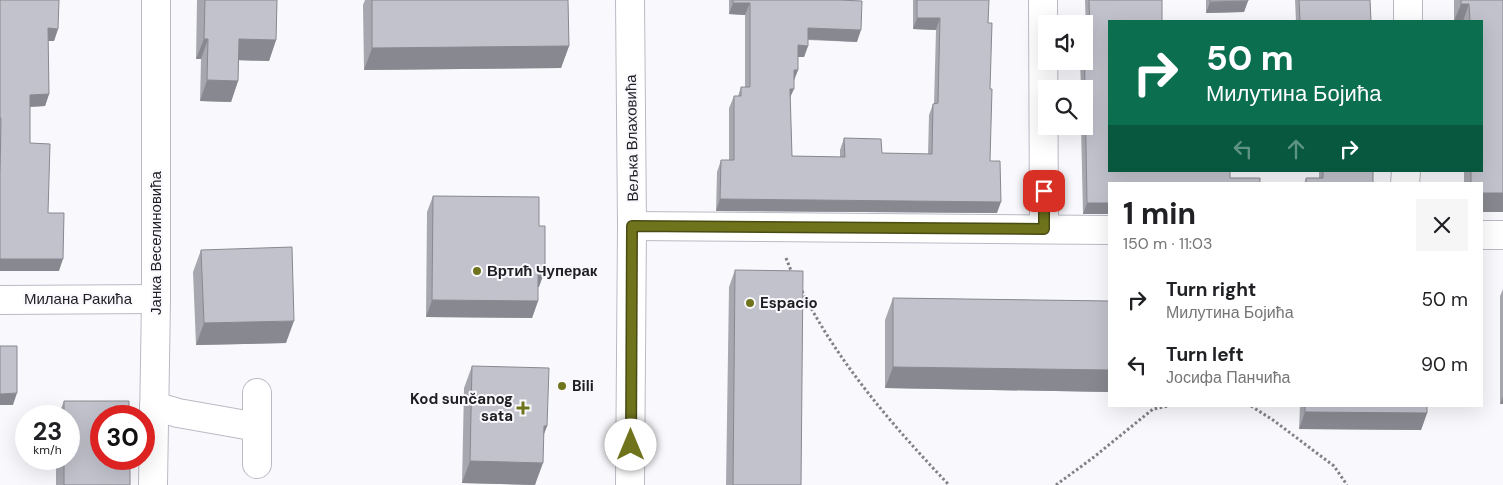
<!DOCTYPE html>
<html lang="en">
<head>
<meta charset="utf-8">
<style>
	body { margin:0; font-family:"DM Sans",sans-serif; background:#f6f6f6; color:#202124; height:100vh; display:flex; flex-direction:column; font-size:19px; white-space:nowrap }
	* { box-sizing:border-box; margin:0 }
	p { font-size:16px; color:#757577 }
	.icon { flex:none; width:28px; height:28px; fill:none; stroke:currentColor; stroke-width:2; stroke-linecap:round; stroke-linejoin:round }
	.map { position:relative; flex:1; overflow:hidden }
	.sheet { position:absolute; left:1108px; top:182px; width:375px; height:225px; display:flex; flex-direction:column; background:#fff; border-radius:0px; box-shadow:0 5px 20px #0002 }
	.sheet>* { flex:none }
	.guide { position:absolute; left:1108px; top:20px; width:375px; height:152px; border-radius:0px; box-shadow:0 5px 20px #0002; background:#0b6e4f; color:#fff; overflow:hidden }
	.buttons { position:absolute; left:1038px; top:15px; display:grid; gap:10px }
	.buttons a { display:grid; place-items:center; width:55px; height:55px; border-radius:0px; background:#fff; box-shadow:0 5px 20px #0002; font-size:25px }
	.speed { position:absolute; left:15px; top:405px; display:flex; gap:10px; font-size:25px; font-weight:700; text-align:center }
	.speed>* { display:grid; place-content:center; width:65px; height:65px; border-radius:50%; background:#fff; box-shadow:0 5px 20px #0002; line-height:1 }
	.speed small { font-size:12px; font-weight:400 }
	.speed .limit { border:8px solid #d22; background:#fff; color:#111 }
	.pin { position:absolute; display:grid; place-items:center; width:42px; height:42px; color:#fff; margin:-21px; border-radius:10px; box-shadow:0 2px 8px #0006 }
	.me { position:absolute; width:55px; margin:-28px; rotate:0deg; stroke-linejoin:round; filter:drop-shadow(0 0 4px #0008) }
	.turn { display:flex; align-items:center; gap:18px; height:105px; padding:0 15px; font-size:22px }
	.turn .icon { width:65px; height:65px; stroke-width:2.5 }
	.turn b { display:block; font-size:35px; line-height:42px }
	.lanes { display:flex; align-items:center; height:48px; padding:0 15px; background:#0003; justify-content:center; gap:25px; direction:ltr }
	.lanes .off { opacity:.35 }
	.round { display:grid; place-items:center; flex:none; width:52px; height:52px; border-radius:0px; background:#f6f6f6 }
	.summary { display:flex; align-items:center; justify-content:space-between; height:85px; padding:0 15px }
	h1 { font-size:30px; font-weight:700; line-height:38px }
	ul { padding:0; list-style:none }
	li { display:flex; align-items:center; gap:15px; height:65px; padding:0 15px }
	li div { flex:1 }
	li b { display:block; font-size:19px }
	li em { font-style:normal }
	.map>svg:first-child { display:block }
	.lines { fill:none; stroke-linecap:round; stroke-linejoin:round }
	.minor-casing { stroke:#babac5; stroke-width:30 }
	.path { stroke:#818185; stroke-width:3; stroke-dasharray:2.5 2.5; stroke-linecap:butt }
	.minor { stroke:#fff; stroke-width:28 }
	.wall { fill:#a7a7b0 }
	.shaded-wall { fill:#888890 }
	.building { fill:#c2c2cd; stroke:#888890 }
	.route-casing { stroke:#484b12; stroke-width:12 }
	.route { stroke:#6f741c; stroke-width:9 }
	.poi-dot { fill:#6f741c; stroke:#f9f9fd; stroke-width:2 }
	.labels { text-anchor:middle; dominant-baseline:central; stroke-width:4; stroke-linejoin:round; paint-order:stroke }
	.street-label { font-size:15px; fill:#1f1f23; stroke:#f9f9fd }
	.poi-label { font-size:15px; font-weight:bold; fill:#1f1f23; stroke:#f9f9fd; text-anchor:start }
</style>
</head>
<body>
<div class="map">
<svg width="1503" height="485" viewBox="0 0 1503 485">
	<rect width="100%" height="100%" fill="#f9f9fd"/>
	<g class="lines">
		<g class="minor-casing">
			<g id="minor">
				<polyline points="630,0 632,226 630,485"/>
				<polyline points="1043,0 1044,229"/>
				<polyline points="1408,21 1408,0"/>
				<polyline points="1405,184 1406,171"/>
				<polyline points="632,226 1109,230"/>
				<polyline points="1481,235 1502,235"/>
				<polyline points="0,300 156,299"/>
				<polyline points="257,393 257,464"/>
				<polyline points="154,406 178,413 257,427"/>
				<polyline points="153,485 156,299 156,0"/>
			</g>
		</g>
		<g class="path">
			<polyline points="786,258 792,273"/>
			<path d="M 802,291 C 839,364 893,426 949,485"/>
			<polyline points="1251,406 1273,420 1334,466 1347,485"/>
			<polyline points="1056,485 1094,457 1153,409 1168,406"/>
		</g>
		<use href="#minor" class="minor"/>
	</g>
	<g class="wall">
		<polygon points="0,0 58,29 54,41 48,41 49,94 45,106 30,107 30,143 48,213 59,271 0,271"/>
		<polygon points="197,0 277,0 276,40 269,61 239,60 238,81 231,102 200,101 201,59 196,59"/>
		<polygon points="365,0 568,0 569,46 561,68 364,70 363,5"/>
		<polygon points="729,0 839,0 857,42 808,40 808,46 804,57 798,57 798,70 794,81 790,98 792,156 840,157 840,150 844,138 882,153 928,154 929,115 933,104 934,104 936,30 913,29 913,0 989,0 988,23 990,89 990,161 997,213 716,211 717,172 721,160 729,160 729,108 734,96 738,96 741,87 745,87 745,15 729,14"/>
		<polygon points="1085,0 1162,0 1109,21 1109,214 1083,214 1081,126 1084,126 1084,89 1081,89 1080,61 1084,61 1084,31 1086,31"/>
		<polygon points="1206,0 1248,0 1244,12 1206,13"/>
		<polygon points="1295,0 1370,0 1371,21 1296,21"/>
		<polygon points="1454,0 1503,0 1503,212 1481,212 1481,184 1464,184 1464,171 1481,171 1481,21 1454,21"/>
		<polygon points="1319,171 1373,171 1373,184 1304,184 1306,178 1319,178"/>
		<polygon points="433,196 539,226 545,270 538,287 538,301 532,318 426,317 427,212"/>
		<polygon points="201,250 286,343 196,345 193,272"/>
		<polygon points="735,270 801,485 726,485 729,287"/>
		<polygon points="1503,289 1503,404 1500,404 1500,296"/>
		<polygon points="893,298 1109,301 1109,392 885,388 885,320"/>
		<polygon points="472,366 547,426 543,436 535,485 462,483 464,388"/>
		<polygon points="64,401 130,485 56,485 56,459 69,459 69,416 58,416"/>
		<polygon points="1300,406 1427,406 1427,413 1421,430 1299,429"/>
	</g>
	<g class="shaded-wall">
		<polygon points="1248,1 1244,12 1206,13 1210,2"/>
		<polygon points="733,3 750,3 745,15 729,14"/>
		<polygon points="1461,4 1469,4 1463,21 1454,21"/>
		<polygon points="917,18 940,18 936,30 913,29"/>
		<polygon points="48,28 58,29 54,41 44,41"/>
		<polygon points="808,28 861,30 857,42 804,39"/>
		<polygon points="204,39 208,39 201,59 196,59"/>
		<polygon points="239,39 276,40 269,61 231,60"/>
		<polygon points="798,45 808,46 804,57 794,57"/>
		<polygon points="569,46 561,68 364,70 372,48"/>
		<polygon points="794,70 798,70 793,82"/>
		<polygon points="207,80 238,81 231,102 200,101"/>
		<polygon points="790,89 794,89 789,100"/>
		<polygon points="49,94 45,106 25,107 30,95"/>
		<rect x="1481" y="193" width="22" height="19"/>
		<polygon points="720,199 1001,202 997,213 716,211"/>
		<polygon points="1087,203 1109,203 1109,214 1083,214"/>
		<polygon points="0,259 63,259 59,271 0,271"/>
		<polygon points="538,270 545,270 539,287 532,286"/>
		<polygon points="432,300 538,301 532,318 426,317"/>
		<polygon points="294,321 286,343 196,345 204,323"/>
		<polygon points="893,367 1109,370 1109,392 885,388"/>
		<polygon points="17,393 13,405 0,405 0,394"/>
		<polygon points="1503,396 1503,404 1500,404"/>
		<polygon points="1305,412 1427,413 1421,430 1299,429"/>
		<polygon points="544,426 547,426 539,447"/>
		<polygon points="470,461 543,463 535,485 462,483"/>
	</g>
	<g class="building">
		<polygon points="0,0 59,0 58,29 48,28 49,94 30,95 30,143 50,144 48,213 64,213 63,259 0,259 0,174 1,118 0,118"/>
		<polygon points="205,0 277,0 276,40 239,39 238,81 207,80 208,39 204,39"/>
		<polygon points="372,0 568,0 569,46 372,48"/>
		<polygon points="733,0 839,0 862,1 861,30 808,28 808,46 798,45 798,70 794,70 794,89 790,89 792,156 845,157 844,138 881,139 882,153 932,154 933,104 938,103 940,18 917,18 917,0 989,0 988,23 992,23 990,89 992,89 990,161 1000,161 1001,202 720,199 721,160 734,160 734,96 741,96 741,87 750,87 750,3 733,3"/>
		<polygon points="1089,0 1162,0 1162,21 1109,21 1109,171 1230,171 1230,178 1260,178 1260,184 1109,184 1109,203 1087,203 1084,31 1090,31"/>
		<polygon points="1210,0 1248,0 1248,1 1210,2"/>
		<polygon points="1299,0 1370,0 1371,21 1300,21"/>
		<polygon points="1461,0 1503,0 1503,193 1481,193 1481,184 1471,184 1471,171 1481,171 1481,21 1470,21 1469,4 1461,4"/>
		<polygon points="1323,171 1373,171 1373,184 1306,184 1306,178 1323,178"/>
		<polygon points="433,196 539,197 539,226 545,226 545,270 538,270 538,301 432,300"/>
		<polygon points="292,247 294,321 204,323 201,250"/>
		<polygon points="735,270 803,271 801,485 733,485"/>
		<polygon points="893,298 1109,301 1109,370 893,367"/>
		<polygon points="0,346 17,346 17,393 0,394"/>
		<polygon points="472,366 549,368 547,426 544,426 543,463 470,461"/>
		<polygon points="64,401 129,401 129,416 101,416 101,459 130,459 130,485 64,485 64,459 69,459 69,416 64,416"/>
		<polygon points="1305,406 1427,406 1427,413 1305,412"/>
	</g>
	<g class="lines">
		<g class="route-casing">
			<polyline id="route" points="631,445 632,226 1044,229 1044,191"/>
		</g>
		<use href="#route" class="route"/>
	</g>
	<g class="poi-dot">
		<circle cx="477" cy="271" r="5"/>
		<circle cx="750" cy="303" r="5"/>
		<circle cx="562" cy="386" r="5"/>
		<path d="M520.5 400.5h5v5h5v5h-5v5h-5v-5h-5v-5h5z"/>
	</g>
	<g class="labels">
		<g class="street-label">
			<text transform="translate(632 138) rotate(-91)">Вељка Влаховића</text>
			<text transform="translate(156 243) rotate(-90)">Јанка Веселиновића</text>
			<text x="78" y="299">Милана Ракића</text>
		</g>
		<g class="poi-label">
			<text x="487" y="271">Вртић Чуперак</text>
			<text x="760" y="303">Espacio</text>
			<text x="572" y="386">Bili</text>
			<text x="513" y="399" text-anchor="end">Kod sunčanog<tspan x="513" dy="17">sata</tspan></text>
		</g>
	</g>
</svg>
<div class="buttons">
<a><svg class="icon" aria-label="sound" viewBox="0 0 24 24"><path d="M4 9h4l5-4v14l-5-4H4zM17 9q2 3 0 6"/></svg></a>
<a><svg class="icon" aria-label="search" viewBox="0 0 24 24"><circle cx="10" cy="10" r="6"/><path d="M15 15l6 6"/></svg></a>
</div>
<div class="speed"><div>23<small>km/h</small></div><div class="limit">30</div></div>
<div class="pin" style="left:1044px;top:191px;background:#d93025"><svg class="icon" aria-label="arrive" viewBox="0 0 24 24"><path d="M6 21V4h12l-3 4 3 4H6"/></svg></div>
<svg class="me" style="left:631px;top:445px" viewBox="-20 -20 40 40"><circle r="19" fill="#fff"/><path d="M0-13L10 11 0 6-10 11z" fill="#6f741c"/></svg>
<div class="guide">
<div class="turn"><svg class="icon" aria-label="right" viewBox="0 0 24 24"><path d="M7 20v-9h11M14 6l5 5-5 5"/></svg><div><b>50 m</b>Милутина Бојића</div></div>
<div class="lanes"><svg class="icon off" aria-label="left" viewBox="0 0 24 24"><path d="M17 20v-9H6M10 6l-5 5 5 5"/></svg><svg class="icon off" aria-label="ahead" viewBox="0 0 24 24"><path d="M12 20V5M6 11l6-6 6 6"/></svg><svg class="icon" aria-label="right" viewBox="0 0 24 24"><path d="M7 20v-9h11M14 6l5 5-5 5"/></svg></div>
</div>
<section class="sheet">
<div class="summary"><div><h1>1 min</h1><p>150 m · 11:03</p></div><a class="round"><svg class="icon" aria-label="close" viewBox="0 0 24 24"><path d="M6 6l12 12M18 6L6 18"/></svg></a></div>
<ul>
<li><svg class="icon" aria-label="right" viewBox="0 0 24 24"><path d="M7 20v-9h11M14 6l5 5-5 5"/></svg><div><b>Turn right</b><p>Милутина Бојића</p></div><em>50 m</em></li>
<li><svg class="icon" aria-label="left" viewBox="0 0 24 24"><path d="M17 20v-9H6M10 6l-5 5 5 5"/></svg><div><b>Turn left</b><p>Јосифа Панчића</p></div><em>90 m</em></li>
</ul>
</section>
</div>
</body>
</html>
